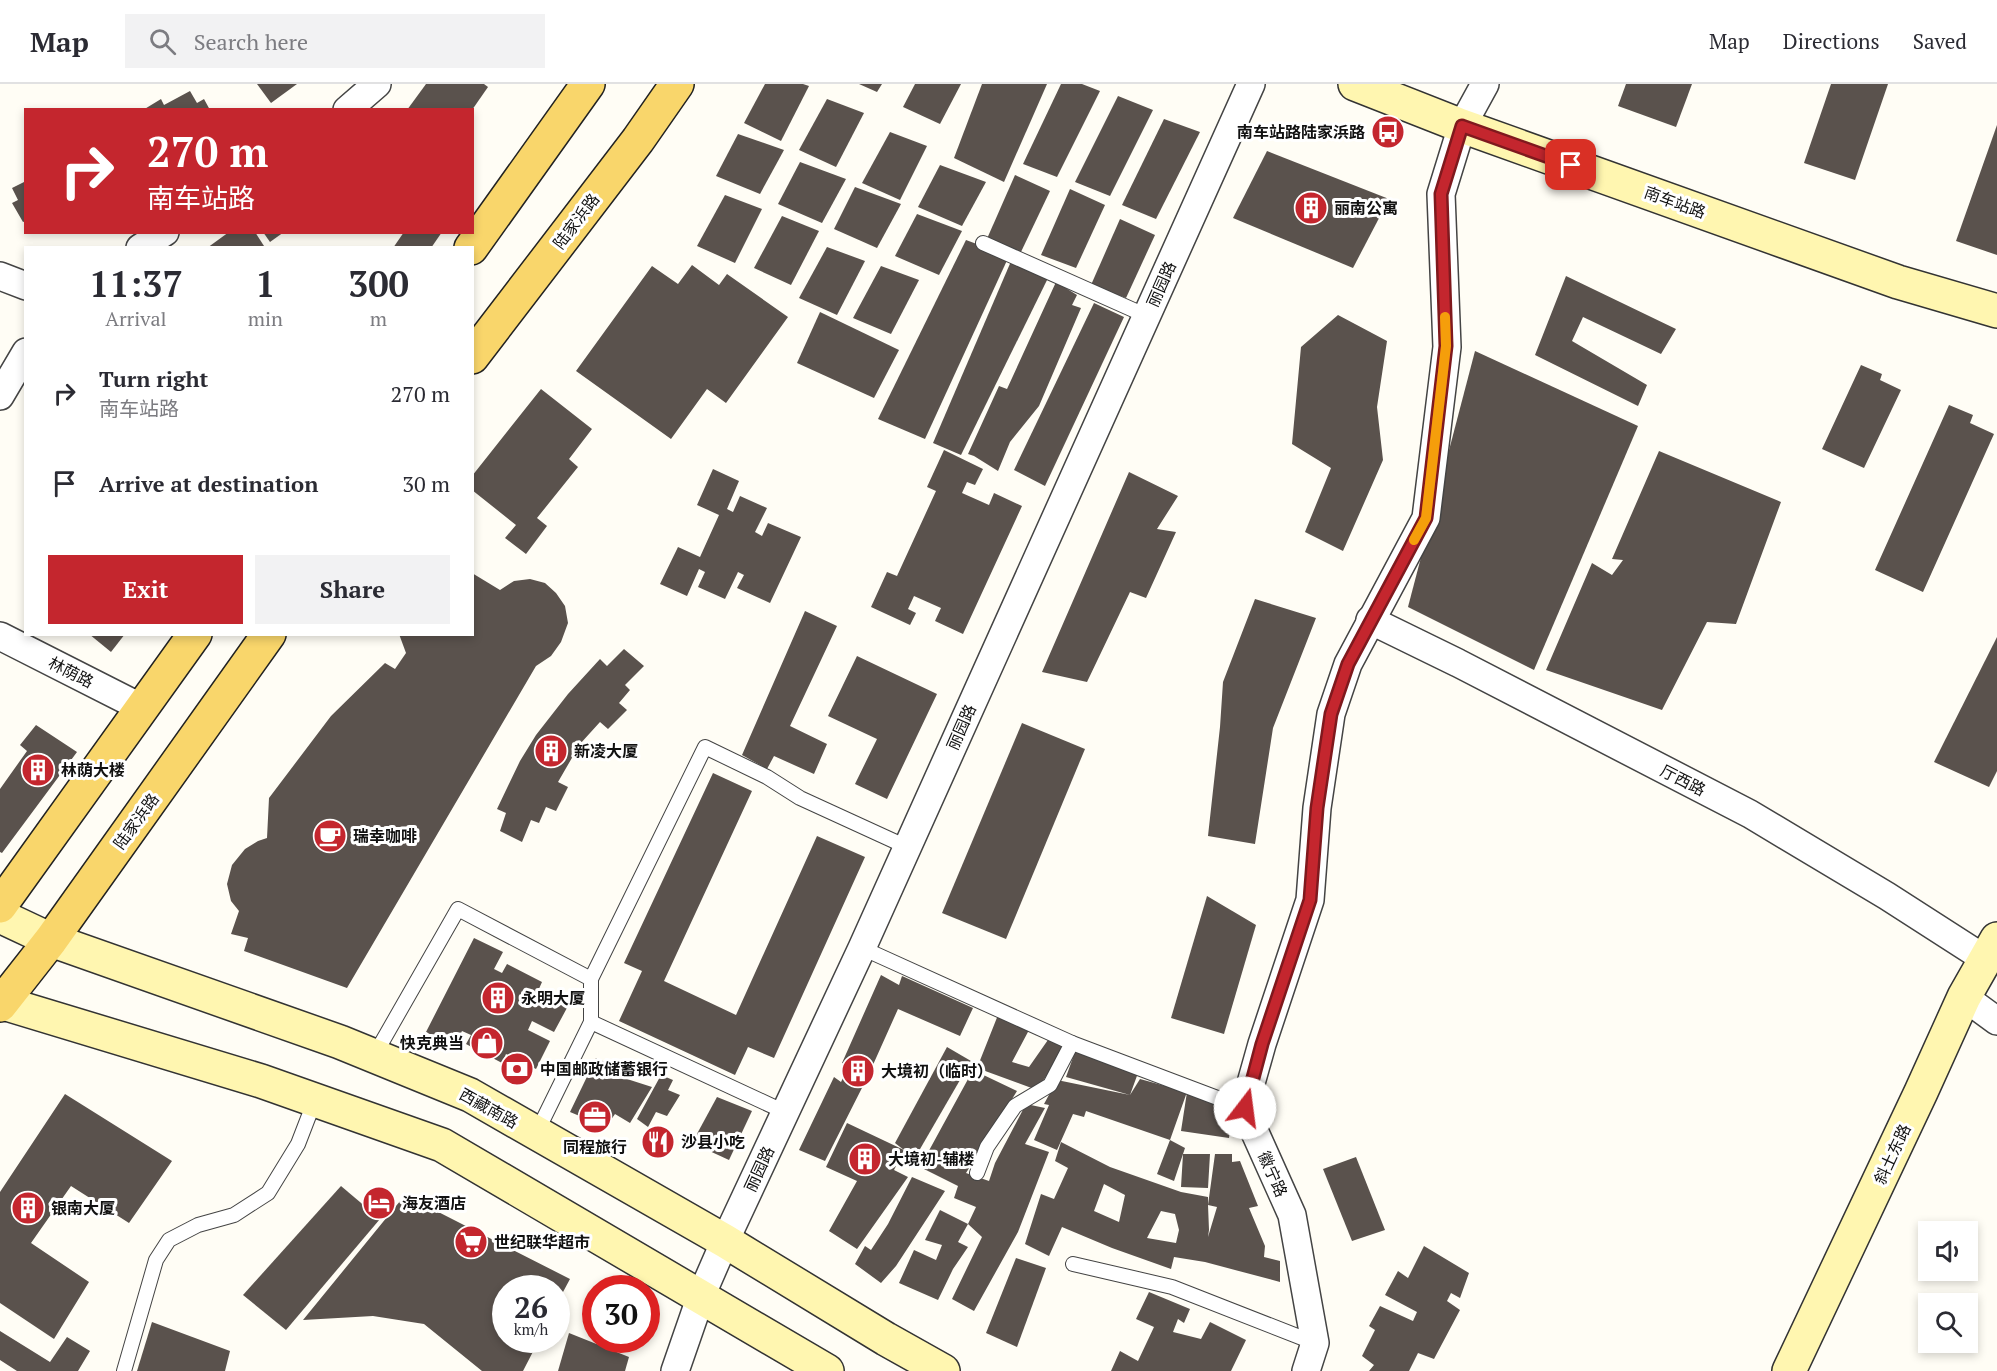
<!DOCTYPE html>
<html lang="en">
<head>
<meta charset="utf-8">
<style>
	body { margin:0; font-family:"PT Serif","Noto Sans SC",serif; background:#f2f2f3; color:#2b2b33; height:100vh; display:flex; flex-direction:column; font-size:22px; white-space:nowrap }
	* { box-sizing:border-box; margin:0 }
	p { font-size:20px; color:#7c7c81 }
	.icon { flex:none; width:33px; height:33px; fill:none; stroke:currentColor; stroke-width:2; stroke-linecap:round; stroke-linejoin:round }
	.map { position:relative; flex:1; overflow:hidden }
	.side { position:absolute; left:24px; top:162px; width:450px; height:390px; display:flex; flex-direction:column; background:#fff; border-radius:0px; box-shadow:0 3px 9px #0003 }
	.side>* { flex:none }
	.guide { position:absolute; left:24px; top:24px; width:450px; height:126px; border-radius:0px; box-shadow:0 3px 9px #0003; background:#c4262e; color:#fff; overflow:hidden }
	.buttons { position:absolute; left:1918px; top:1137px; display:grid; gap:12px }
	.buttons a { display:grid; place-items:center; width:60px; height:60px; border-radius:0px; background:#fff; box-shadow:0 3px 9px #0003; font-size:30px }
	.speed { position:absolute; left:492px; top:1191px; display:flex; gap:12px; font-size:30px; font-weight:700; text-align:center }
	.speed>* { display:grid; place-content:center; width:78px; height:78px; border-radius:50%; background:#fff; box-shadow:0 3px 9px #0003; line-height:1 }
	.speed small { font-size:15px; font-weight:400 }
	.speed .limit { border:9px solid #d22; background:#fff; color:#111 }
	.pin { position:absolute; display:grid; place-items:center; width:51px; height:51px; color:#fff; margin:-26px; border-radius:12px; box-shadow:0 3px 9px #0006 }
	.me { position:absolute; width:66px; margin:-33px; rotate:15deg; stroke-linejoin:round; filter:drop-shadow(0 0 4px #0008) }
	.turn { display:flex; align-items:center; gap:21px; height:126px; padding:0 24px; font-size:27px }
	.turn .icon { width:78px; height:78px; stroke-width:2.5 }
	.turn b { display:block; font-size:42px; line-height:51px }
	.eta { display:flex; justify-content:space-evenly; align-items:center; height:102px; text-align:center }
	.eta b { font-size:36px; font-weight:700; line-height:42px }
	.button { display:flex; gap:12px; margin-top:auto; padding:12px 24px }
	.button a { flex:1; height:69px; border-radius:0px; background:#c4262e; color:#fff; font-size:24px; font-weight:700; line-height:69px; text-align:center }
	.button a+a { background:#f2f2f3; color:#2b2b33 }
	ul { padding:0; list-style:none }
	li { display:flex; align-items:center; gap:18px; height:90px; padding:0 24px }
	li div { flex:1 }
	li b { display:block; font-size:22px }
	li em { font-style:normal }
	header { display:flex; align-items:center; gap:36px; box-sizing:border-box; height:84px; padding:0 30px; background:#fff; border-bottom:2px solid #e1e1e2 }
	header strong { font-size:28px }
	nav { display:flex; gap:33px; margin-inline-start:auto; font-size:21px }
	.search { width:420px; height:54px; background:#f2f2f3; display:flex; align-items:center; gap:15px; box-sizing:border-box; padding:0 21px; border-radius:0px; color:#7c7c81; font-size:22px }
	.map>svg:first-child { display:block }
	.building { fill:#5a524d; fill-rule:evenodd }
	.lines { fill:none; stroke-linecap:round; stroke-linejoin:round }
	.lane-casing { stroke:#444; stroke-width:16 }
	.street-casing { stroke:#444; stroke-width:30 }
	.secondary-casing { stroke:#333; stroke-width:36 }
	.primary-casing { stroke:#222; stroke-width:36 }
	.lane { stroke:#fff; stroke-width:14 }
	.street { stroke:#fff; stroke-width:27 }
	.secondary { stroke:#fff6b0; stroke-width:33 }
	.primary { stroke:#f9d66b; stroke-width:33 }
	.route-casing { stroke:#7f191e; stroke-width:15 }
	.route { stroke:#c4262e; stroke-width:10 }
	.slow { stroke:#f59e0b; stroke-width:10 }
	.labels { text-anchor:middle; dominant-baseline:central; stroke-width:6; stroke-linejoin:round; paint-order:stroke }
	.poi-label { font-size:16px; font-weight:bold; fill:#111; stroke:#fff; text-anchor:start }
	.street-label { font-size:16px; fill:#111; stroke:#fff }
</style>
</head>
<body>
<header>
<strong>Map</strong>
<div class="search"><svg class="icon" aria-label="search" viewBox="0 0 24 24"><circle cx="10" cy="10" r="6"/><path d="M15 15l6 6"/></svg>Search here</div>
<nav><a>Map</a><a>Directions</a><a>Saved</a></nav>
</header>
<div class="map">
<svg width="1997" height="1287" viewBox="0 0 1997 1287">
	<rect width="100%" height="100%" fill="#fffdf5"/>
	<g class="building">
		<polygon points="257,0 297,0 271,19"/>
		<polygon points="426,0 484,0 488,3 472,26 407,26"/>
		<polygon points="765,0 803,0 809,2 781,57 744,39"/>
		<polygon points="859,0 882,0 877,8"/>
		<polygon points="915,0 961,0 940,40 903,23"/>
		<polygon points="982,0 1047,0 1004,98 954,74"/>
		<polygon points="1061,0 1082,0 1100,7 1057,93 1023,80"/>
		<polygon points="1626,0 1692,0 1676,43 1618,22"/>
		<polygon points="1831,0 1888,0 1855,96 1804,79"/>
		<polygon points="190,7 197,19 204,15 210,26 143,26 161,15 164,21"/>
		<polygon points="1118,12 1153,26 1110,112 1075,98"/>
		<polygon points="827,15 864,29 836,83 799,66"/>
		<polygon points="1164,35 1200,48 1156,135 1122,121"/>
		<polygon points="1997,41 1997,171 1956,157"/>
		<polygon points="890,48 927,62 900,116 862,99"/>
		<polygon points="738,50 784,66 760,110 716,92"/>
		<polygon points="1267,67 1389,115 1353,184 1233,134"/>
		<polygon points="800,78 846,95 822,139 778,120"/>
		<polygon points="940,81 986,98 962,142 918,123"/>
		<polygon points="1015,91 1050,107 1020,170 986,157"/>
		<polygon points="26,97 26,137 23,138 12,119 18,116 12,104"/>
		<polygon points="855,103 901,120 877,164 834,145"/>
		<polygon points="1070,105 1105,121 1076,184 1041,171"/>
		<polygon points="725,111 762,125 735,179 697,162"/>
		<polygon points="917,130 962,147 939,191 895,172"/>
		<polygon points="782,132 819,147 791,201 754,184"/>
		<polygon points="1120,135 1155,151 1126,214 1091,201"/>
		<polygon points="229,148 255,148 264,162 207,164"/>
		<polygon points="263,148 284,148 270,158"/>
		<polygon points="404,148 442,148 431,164 393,164"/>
		<polygon points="966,156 1009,172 925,355 878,335"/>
		<polygon points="827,163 865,177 837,231 799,214"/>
		<polygon points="1012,175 1049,192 961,371 933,359"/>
		<polygon points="692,181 719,201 727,190 788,233 726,319 707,305 671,355 576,287 652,182 678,200"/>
		<polygon points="881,182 919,196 891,250 853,234"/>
		<polygon points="1566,192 1676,245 1661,270 1583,233 1572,257 1647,301 1638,322 1535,271"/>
		<polygon points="1056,198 1077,211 1072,221 1081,224 1039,322 1010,358 998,387 974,372 968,370 999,302 1007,305"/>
		<polygon points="1094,219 1124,233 1045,402 1014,386"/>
		<polygon points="820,228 899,266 874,314 797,279"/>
		<polygon points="1338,231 1387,257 1377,323 1383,376 1343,467 1305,448 1331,384 1292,360 1301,263"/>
		<polygon points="1475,267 1638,342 1534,586 1408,523"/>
		<polygon points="1861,281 1882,290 1880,296 1901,306 1864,384 1822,365"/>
		<polygon points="541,305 592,345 569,375 578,383 537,434 547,442 526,470 505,454 516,441 472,406 472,392"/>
		<polygon points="1949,321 1973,331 1970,339 1994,350 1923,508 1875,486"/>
		<polygon points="944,366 983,385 975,401 967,398 962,409 989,421 994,409 1022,422 963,550 935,537 941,524 914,512 908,525 916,529 910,541 871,523 887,488 897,492 936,407 927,403"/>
		<polygon points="1659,367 1781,418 1736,540 1707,538 1662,626 1546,586 1592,479 1612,491 1623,476 1612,475"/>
		<polygon points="713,385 739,397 727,425 733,428 740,412 767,424 755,448 762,452 768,439 801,453 770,519 737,504 744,491 738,488 725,515 698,503 705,488 699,485 687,512 660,500 678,463 700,473 719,431 697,421"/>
		<polygon points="1129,388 1178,412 1157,445 1176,448 1146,514 1130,508 1087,598 1042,588"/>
		<polygon points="472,489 500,506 514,497 530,495 545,499 556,509 565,522 568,539 561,558 551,572 536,582 347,904 244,867 248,854 231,850 239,827 231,817 227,800 232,781 245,765 258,757 267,754 269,714 331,632 385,579 395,585 406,569 399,550 472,550"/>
		<polygon points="1255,515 1316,534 1273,644 1255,760 1208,752 1220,643 1223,598"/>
		<polygon points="805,527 837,542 790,642 827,660 814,690 774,672 767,685 742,671"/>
		<polygon points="89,550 125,550 111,568"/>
		<polygon points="1997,553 1997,687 1989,703 1934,678"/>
		<polygon points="624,565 644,582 625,601 630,606 619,619 627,626 608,645 600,638 580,660 558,698 568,703 556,727 546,723 539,739 531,736 522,758 500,747 506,729 497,725 520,677 536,651 568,610 600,575 607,582"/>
		<polygon points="857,572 937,610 887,715 855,700 877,655 828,632"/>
		<polygon points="1022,639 1085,665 1006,855 942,829"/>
		<polygon points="36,641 77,668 2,769 0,768 0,705 27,667 20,661"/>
		<polygon points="713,689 752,707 664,897 736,931 817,752 865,773 774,974 748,963 735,991 619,937 642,887 624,879"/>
		<polygon points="1207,812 1256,841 1224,950 1171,934"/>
		<polygon points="474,854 503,868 494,885 502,889 507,880 542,898 538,907 568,922 554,948 532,937 528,946 550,957 536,985 506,970 502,979 466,960 471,951 462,947 454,963 426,948"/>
		<polygon points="881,891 899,901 902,892 973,924 960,952 898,925 868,992 825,1077 799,1066 834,993 841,998 849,982 842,979"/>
		<polygon points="998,931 1029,946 1012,978 1029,983 1050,953 1066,962 1037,1006 977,984"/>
		<polygon points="947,963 971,977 916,1072 909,1070 895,1059"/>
		<polygon points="1075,968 1138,989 1130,1011 1140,995 1187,1008 1170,1056 1185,1064 1183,1070 1210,1070 1208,1104 1181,1103 1183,1070 1174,1097 1157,1090 1170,1056 1086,1027 1084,1033 1073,1030 1057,1066 1034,1056 1049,1021 1044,1020 1057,996 1130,1011 1066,993"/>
		<polygon points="596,974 630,989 627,995 652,1003 630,1039 615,1030 606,1043 570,1028"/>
		<polygon points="973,986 1017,1007 966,1089 989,1097 995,1079 1026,1020 1045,1024 1025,1060 1049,1068 1018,1148 974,1227 952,1215 982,1153 968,1140 976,1123 954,1114 958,1102 920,1083"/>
		<polygon points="661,991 673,996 668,1006 680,1011 667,1032 656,1028 648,1043 637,1035"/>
		<polygon points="1187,1008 1233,1023 1229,1054 1181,1047"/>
		<polygon points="65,1010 172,1077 129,1139 71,1102 31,1159 89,1198 54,1255 0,1219 0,1108"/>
		<polygon points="717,1013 752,1027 729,1076 692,1059"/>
		<polygon points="847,1039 904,1066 894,1086 908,1093 857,1165 829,1147 857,1097 826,1083"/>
		<path d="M 1061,1058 L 1110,1083 L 1181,1108 L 1208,1113 L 1208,1121 L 1215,1070 L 1232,1070 L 1232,1078 L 1240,1077 L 1258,1122 L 1249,1124 L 1265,1162 L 1264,1173 L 1280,1177 L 1280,1198 L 1205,1178 L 1174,1173 L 1171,1185 L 1112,1164 L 1062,1143 L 1049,1172 L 1025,1160 L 1041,1110 L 1054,1115 L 1068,1084 L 1055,1077 ZM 1104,1100 L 1125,1111 L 1119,1138 L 1094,1127 ZM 1208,1121 L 1217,1123 L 1208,1153 L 1209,1146 ZM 1161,1127 L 1175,1130 L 1179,1146 L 1176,1159 L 1147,1154 Z"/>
		<polygon points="1356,1073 1385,1146 1352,1157 1323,1085"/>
		<polygon points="912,1093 945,1107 896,1182 881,1199 855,1180 865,1162 871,1166 888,1140"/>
		<polygon points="341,1102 380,1135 286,1246 243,1211"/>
		<polygon points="405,1111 570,1195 556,1221 556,1204 506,1204 506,1256 539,1256 523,1287 482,1287 424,1240 373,1232 303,1236"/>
		<polygon points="940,1126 968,1140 958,1158 968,1163 953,1185 938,1216 899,1199 914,1166 936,1176 942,1161 925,1156"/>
		<polygon points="1424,1162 1469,1189 1460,1214 1451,1209 1447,1217 1460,1226 1434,1275 1418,1269 1409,1287 1369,1287 1374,1281 1362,1272 1375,1246 1369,1242 1380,1222 1413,1237 1417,1228 1385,1211 1398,1187 1408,1194"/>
		<polygon points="1016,1174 1046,1184 1017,1263 986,1249"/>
		<polygon points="1149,1208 1190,1225 1184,1239 1178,1235 1173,1248 1201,1255 1210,1238 1246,1256 1231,1287 1111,1287 1120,1267 1138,1277 1154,1243 1136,1235"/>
		<polygon points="152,1238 230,1267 225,1287 137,1287"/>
		<polygon points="0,1247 50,1278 67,1253 90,1267 78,1287 17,1287 0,1276"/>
		<polygon points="569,1249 629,1273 625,1287 558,1287"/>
	</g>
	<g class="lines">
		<g class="lane-casing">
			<g id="lane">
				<polyline points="983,159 1147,232"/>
				<polyline points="862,864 1072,959 1244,1024"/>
				<polyline points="591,895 705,663 767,693 800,714 907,763"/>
				<polyline points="591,938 785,1028"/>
				<polyline points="374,972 458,825 591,895 591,938 536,1050"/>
				<polyline points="977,1089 987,1063 1015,1022 1050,1001 1072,959"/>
				<polyline points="1073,1180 1172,1203 1315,1259"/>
				<polyline points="124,1287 156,1176 169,1156 198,1141 234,1131 268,1109 298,1060 315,1016"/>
			</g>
		</g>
		<g class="street-casing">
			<g id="street">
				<polyline points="347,26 377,0"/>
				<polyline points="140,164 165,148"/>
				<polyline points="0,192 26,202"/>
				<polyline points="0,312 26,268"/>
				<polyline points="1370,536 1458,579 1750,730 1887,812 1985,875"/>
				<polyline points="0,552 142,624"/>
				<polyline points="1964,913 1997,937"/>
				<polyline points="675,1287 701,1212 725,1157 862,864 1251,0"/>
				<polyline points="1306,1287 1315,1259 1292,1131 1244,1024 1262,960 1310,816 1317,724 1331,630 1348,580 1426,434 1447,263 1441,110 1462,42 1485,0"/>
			</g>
		</g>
		<g class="secondary-casing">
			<g id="secondary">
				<polyline points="1355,0 1462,42 1898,198 1997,227"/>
				<polyline points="0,832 51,856 340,958 470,1011 725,1157 886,1255 943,1287"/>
				<polyline points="0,918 261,997 442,1061 827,1287"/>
				<polyline points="1789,1287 1921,1008 1964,913 1997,855"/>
			</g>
		</g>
		<g class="primary-casing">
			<g id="primary">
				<polyline points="471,164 588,0"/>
				<polyline points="472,273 638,56 677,0"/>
				<polyline points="0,822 195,550"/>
				<polyline points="0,921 51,856 269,550"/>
			</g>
		</g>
		<use href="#lane" class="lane"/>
		<use href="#street" class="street"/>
		<use href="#secondary" class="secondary"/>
		<use href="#primary" class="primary"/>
	</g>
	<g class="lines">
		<g class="route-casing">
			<polyline id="route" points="1245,1024 1262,960 1310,816 1317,724 1331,630 1348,580 1426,434 1446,262 1441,110 1462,42 1571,81"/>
		</g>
		<use href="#route" class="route"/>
		<polyline class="slow" points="1414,456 1426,434 1446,262 1445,233"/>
	</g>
	<defs>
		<g id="bus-disc" transform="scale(1.725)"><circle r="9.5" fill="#c4262e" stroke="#fff"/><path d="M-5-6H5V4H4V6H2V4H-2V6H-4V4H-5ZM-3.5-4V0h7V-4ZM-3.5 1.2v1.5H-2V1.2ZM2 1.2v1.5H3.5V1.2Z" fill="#fff"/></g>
		<g id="building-disc" transform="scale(1.725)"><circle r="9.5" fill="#c4262e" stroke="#fff"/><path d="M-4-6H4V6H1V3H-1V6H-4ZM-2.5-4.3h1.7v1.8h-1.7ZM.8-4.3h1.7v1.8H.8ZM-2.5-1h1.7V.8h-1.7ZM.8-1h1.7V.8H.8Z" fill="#fff"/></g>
		<g id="cafe-disc" transform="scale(1.725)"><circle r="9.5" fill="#c4262e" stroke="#fff"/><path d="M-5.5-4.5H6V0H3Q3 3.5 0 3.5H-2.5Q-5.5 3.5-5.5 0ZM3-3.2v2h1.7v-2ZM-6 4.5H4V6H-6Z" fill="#fff"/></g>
		<g id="shop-disc" transform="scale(1.725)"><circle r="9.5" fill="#c4262e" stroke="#fff"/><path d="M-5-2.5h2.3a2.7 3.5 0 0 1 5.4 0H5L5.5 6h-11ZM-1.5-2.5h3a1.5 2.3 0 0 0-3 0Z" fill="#fff"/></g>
		<g id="bank-disc" transform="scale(1.725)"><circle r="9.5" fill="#c4262e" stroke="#fff"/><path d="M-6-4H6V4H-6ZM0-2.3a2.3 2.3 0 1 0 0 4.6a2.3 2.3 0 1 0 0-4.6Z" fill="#fff"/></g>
		<g id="office-disc" transform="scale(1.725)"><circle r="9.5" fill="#c4262e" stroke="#fff"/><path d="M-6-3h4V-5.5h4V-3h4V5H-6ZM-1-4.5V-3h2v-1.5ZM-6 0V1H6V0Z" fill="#fff"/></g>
		<g id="restaurant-disc" transform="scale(1.725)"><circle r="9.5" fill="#c4262e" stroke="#fff"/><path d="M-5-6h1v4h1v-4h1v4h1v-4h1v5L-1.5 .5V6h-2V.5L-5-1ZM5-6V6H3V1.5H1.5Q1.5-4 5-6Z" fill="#fff"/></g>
		<g id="hotel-disc" transform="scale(1.725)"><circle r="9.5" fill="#c4262e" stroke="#fff"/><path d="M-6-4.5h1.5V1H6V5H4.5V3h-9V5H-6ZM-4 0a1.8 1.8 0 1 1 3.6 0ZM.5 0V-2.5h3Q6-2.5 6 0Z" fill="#fff"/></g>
		<g id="supermarket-disc" transform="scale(1.725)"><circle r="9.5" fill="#c4262e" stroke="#fff"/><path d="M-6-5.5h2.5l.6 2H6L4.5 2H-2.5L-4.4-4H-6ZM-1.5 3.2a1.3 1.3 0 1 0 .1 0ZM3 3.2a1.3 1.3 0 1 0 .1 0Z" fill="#fff"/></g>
	</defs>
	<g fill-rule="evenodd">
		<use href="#bus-disc" x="1388" y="48"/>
		<use href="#building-disc" x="1311" y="124"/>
		<use href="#building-disc" x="551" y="667"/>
		<use href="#building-disc" x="38" y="686"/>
		<use href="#cafe-disc" x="330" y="752"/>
		<use href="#building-disc" x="498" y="914"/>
		<use href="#shop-disc" x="487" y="959"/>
		<use href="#bank-disc" x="517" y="985"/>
		<use href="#building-disc" x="858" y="987"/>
		<use href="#office-disc" x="595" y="1033"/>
		<use href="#restaurant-disc" x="658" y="1058"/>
		<use href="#building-disc" x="865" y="1075"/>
		<use href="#hotel-disc" x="379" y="1119"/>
		<use href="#building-disc" x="28" y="1124"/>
		<use href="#supermarket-disc" x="471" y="1158"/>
	</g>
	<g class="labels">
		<g class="poi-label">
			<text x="1365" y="48" text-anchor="end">南车站路陆家浜路</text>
			<text x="1334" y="124">丽南公寓</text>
			<text x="574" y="667">新凌大厦</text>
			<text x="61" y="686">林荫大楼</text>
			<text x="353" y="752">瑞幸咖啡</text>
			<text x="521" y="914">永明大厦</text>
			<text x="464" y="959" text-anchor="end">快克典当</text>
			<text x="540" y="985">中国邮政储蓄银行</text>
			<text x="881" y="987">大境初（临时）</text>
			<text x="681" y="1058">沙县小吃</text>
			<text x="595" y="1063" text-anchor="middle">同程旅行</text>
			<text x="888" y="1075">大境初-辅楼</text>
			<text x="402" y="1119">海友酒店</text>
			<text x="51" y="1124">银南大厦</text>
			<text x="494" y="1158">世纪联华超市</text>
		</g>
		<g class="street-label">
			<text transform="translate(1675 118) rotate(20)">南车站路</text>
			<text transform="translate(576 137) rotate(-53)">陆家浜路</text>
			<text transform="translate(1161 200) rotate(-66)">丽园路</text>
			<text transform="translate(71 588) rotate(27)">林荫路</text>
			<text transform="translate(961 643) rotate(-66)">丽园路</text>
			<text transform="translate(1683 696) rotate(27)">厅西路</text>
			<text transform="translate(136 737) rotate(-54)">陆家浜路</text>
			<text transform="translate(489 1024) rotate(29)">西藏南路</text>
			<text transform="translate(1892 1070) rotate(-65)">斜土东路</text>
			<text transform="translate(759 1085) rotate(-65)">丽园路</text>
			<text transform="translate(1273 1090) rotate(66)">徽宁路</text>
		</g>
	</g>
</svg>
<div class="buttons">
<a><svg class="icon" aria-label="sound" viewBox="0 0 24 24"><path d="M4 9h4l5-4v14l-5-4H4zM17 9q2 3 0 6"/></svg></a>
<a><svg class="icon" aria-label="search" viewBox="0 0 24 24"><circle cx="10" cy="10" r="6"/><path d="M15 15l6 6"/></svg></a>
</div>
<div class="speed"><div>26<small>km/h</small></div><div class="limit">30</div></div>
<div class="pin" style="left:1571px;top:81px;background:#d93025"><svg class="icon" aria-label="arrive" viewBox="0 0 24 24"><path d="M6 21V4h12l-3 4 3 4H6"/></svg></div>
<svg class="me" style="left:1245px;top:1024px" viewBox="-20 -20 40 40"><circle r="19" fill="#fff"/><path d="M0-13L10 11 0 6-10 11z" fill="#c4262e"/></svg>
<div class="guide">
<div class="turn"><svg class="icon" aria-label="right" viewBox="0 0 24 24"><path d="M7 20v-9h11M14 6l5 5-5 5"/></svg><div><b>270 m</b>南车站路</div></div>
</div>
<section class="side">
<div class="eta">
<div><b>11:37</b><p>Arrival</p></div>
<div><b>1</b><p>min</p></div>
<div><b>300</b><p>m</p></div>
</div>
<ul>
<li><svg class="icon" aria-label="right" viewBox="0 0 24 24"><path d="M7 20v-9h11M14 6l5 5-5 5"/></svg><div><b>Turn right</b><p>南车站路</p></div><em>270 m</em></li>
<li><svg class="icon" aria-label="arrive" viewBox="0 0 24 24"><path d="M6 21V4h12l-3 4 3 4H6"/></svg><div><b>Arrive at destination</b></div><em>30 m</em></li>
</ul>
<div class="button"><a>Exit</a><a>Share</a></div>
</section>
</div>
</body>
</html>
